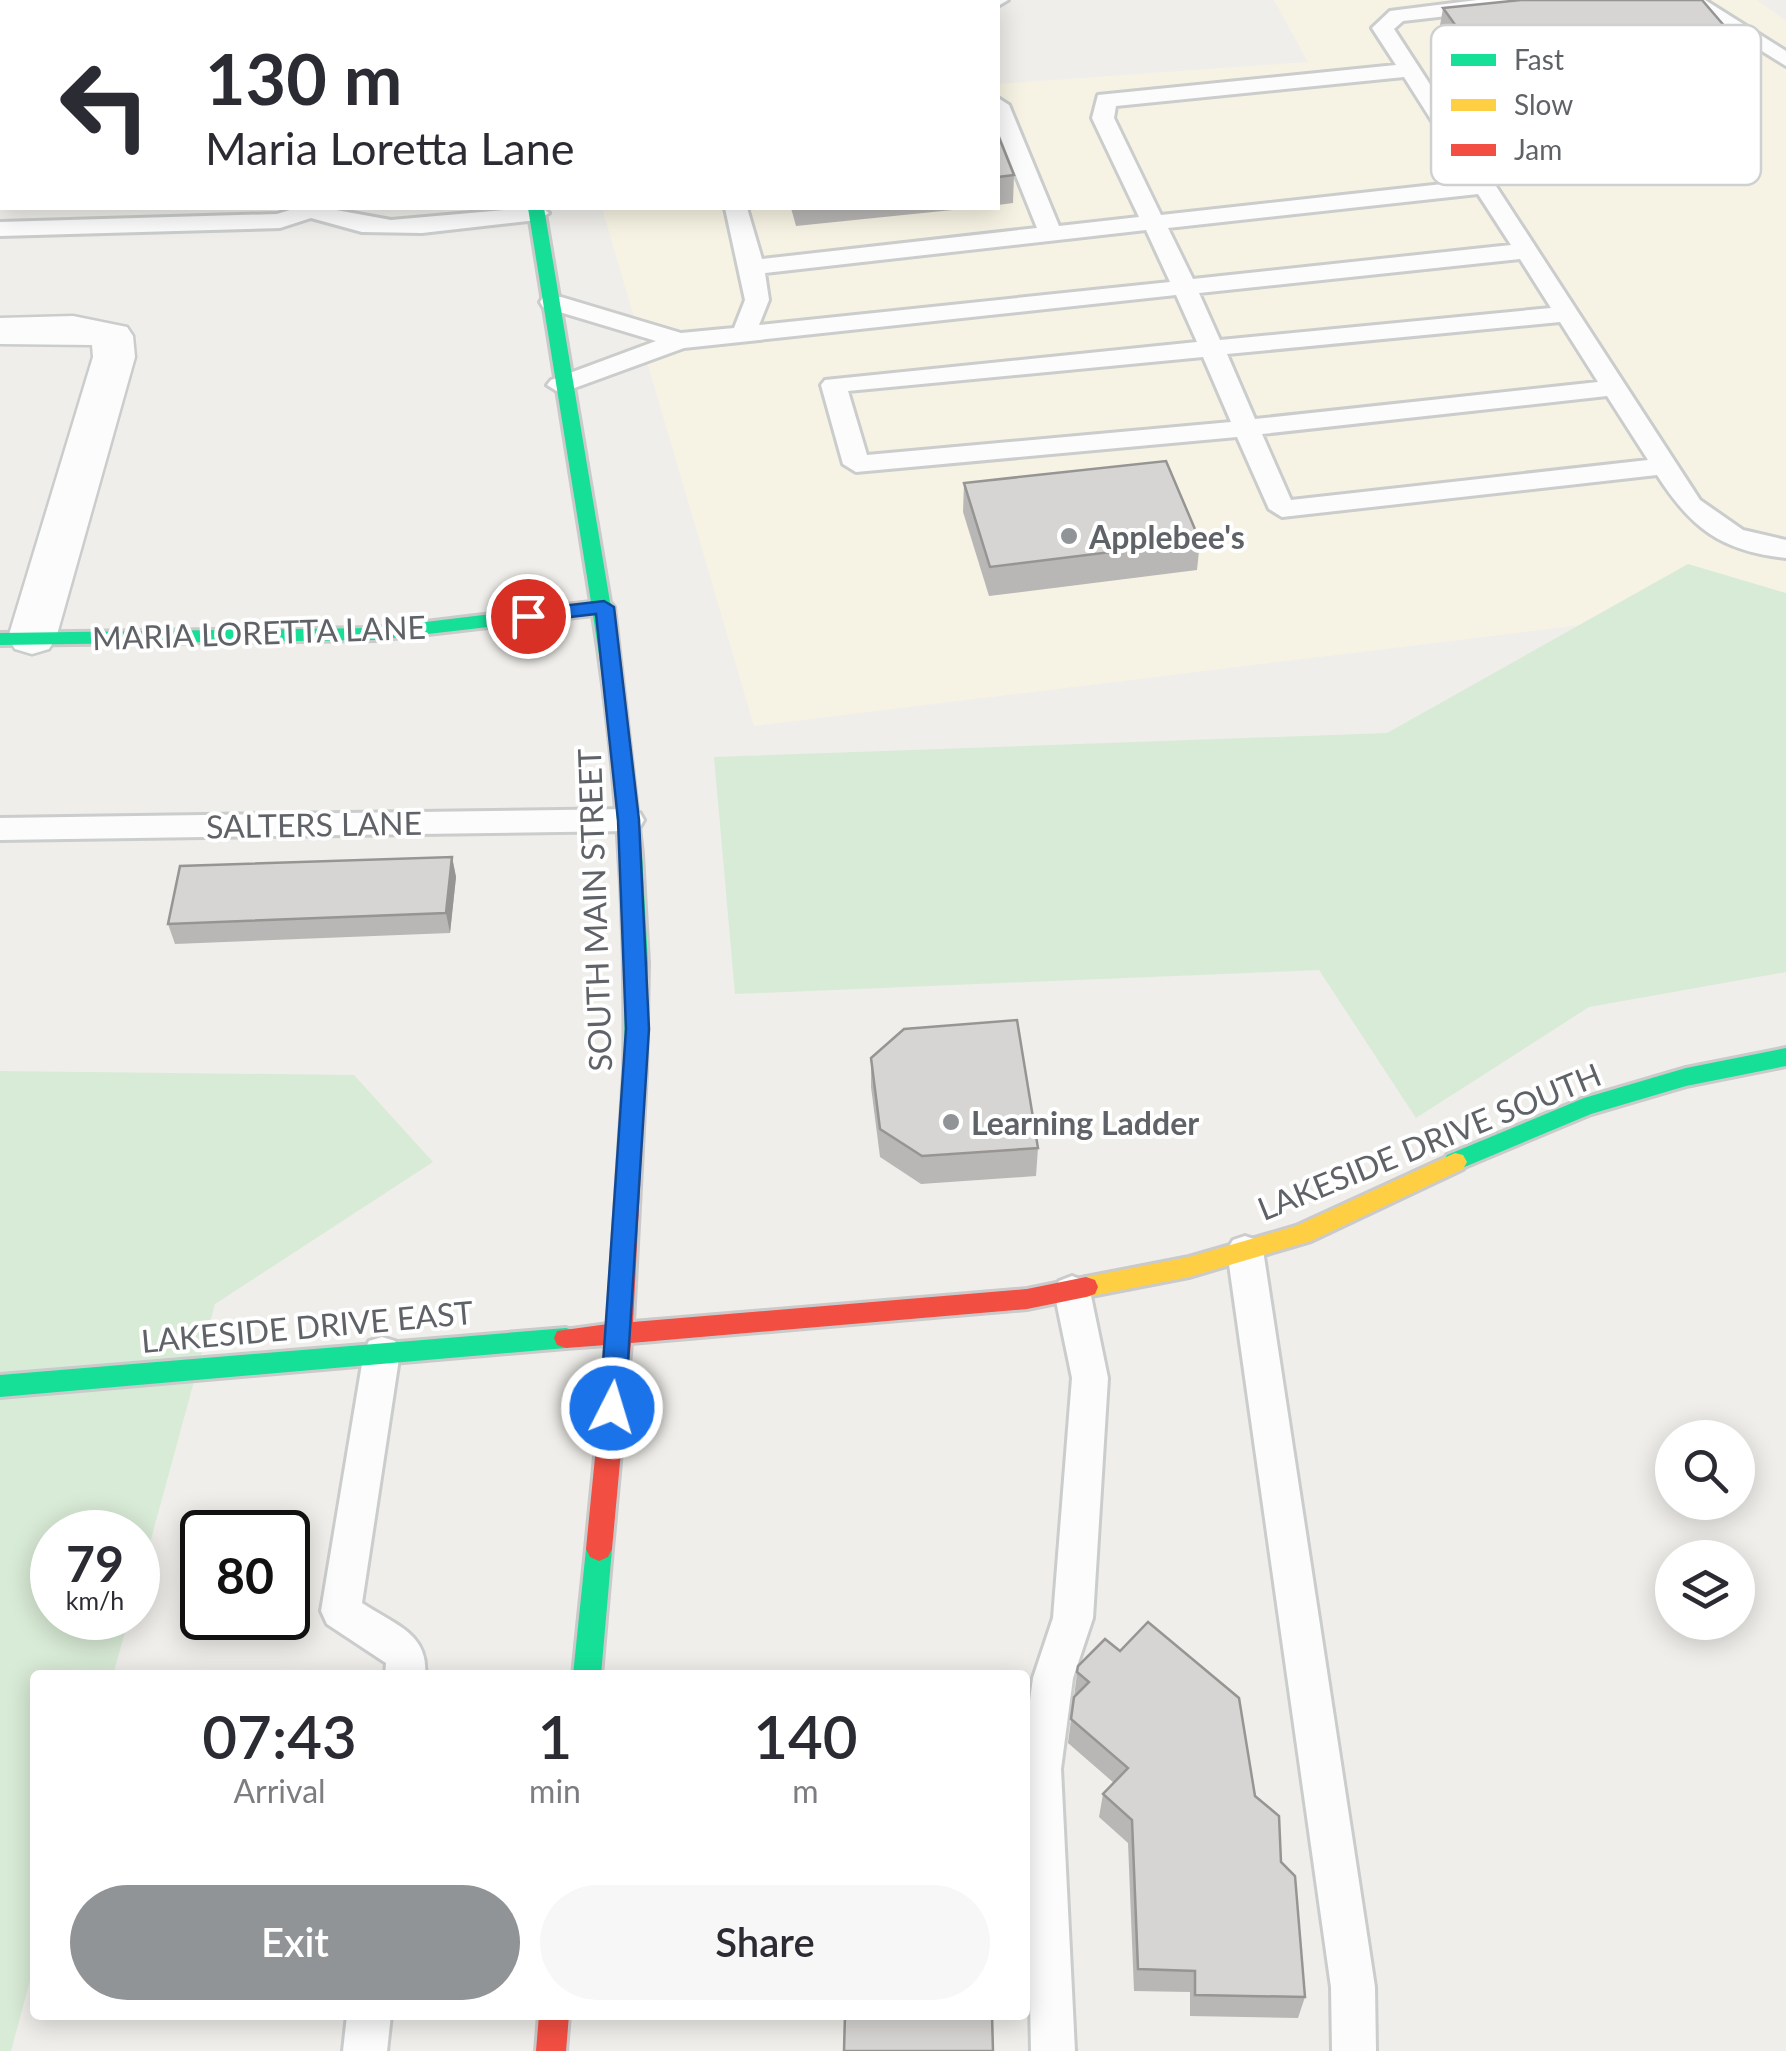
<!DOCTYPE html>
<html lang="en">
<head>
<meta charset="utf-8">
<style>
	body { margin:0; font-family:Lato,sans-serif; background:#f7f7f7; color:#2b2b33; height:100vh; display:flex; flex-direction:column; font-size:38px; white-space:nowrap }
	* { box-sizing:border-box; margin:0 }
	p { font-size:32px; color:#7c7c81 }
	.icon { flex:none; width:55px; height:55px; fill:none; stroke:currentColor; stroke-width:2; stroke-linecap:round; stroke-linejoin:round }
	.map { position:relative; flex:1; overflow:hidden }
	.sheet { position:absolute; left:30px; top:1670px; width:1000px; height:350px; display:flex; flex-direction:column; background:#fff; border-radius:10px; box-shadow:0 5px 25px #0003 }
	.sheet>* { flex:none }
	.hud { position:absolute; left:0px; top:0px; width:1000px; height:210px; box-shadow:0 5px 25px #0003; background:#fff; color:#2b2b33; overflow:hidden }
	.fabs { position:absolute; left:1655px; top:1420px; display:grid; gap:20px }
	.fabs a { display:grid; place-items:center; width:100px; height:100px; border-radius:50%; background:#fff; box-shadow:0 5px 25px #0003; font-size:50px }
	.speed { position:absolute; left:30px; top:1510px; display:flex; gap:20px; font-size:50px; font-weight:700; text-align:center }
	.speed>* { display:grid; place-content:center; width:130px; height:130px; border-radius:50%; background:#fff; box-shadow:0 5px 25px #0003; line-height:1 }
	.speed small { font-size:25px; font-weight:400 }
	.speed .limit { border:5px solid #111; border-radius:15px; background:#fff; color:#111 }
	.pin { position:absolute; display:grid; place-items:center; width:85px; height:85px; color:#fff; margin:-42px; border:5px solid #fff; border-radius:50%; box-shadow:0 2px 10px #0007 }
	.me { position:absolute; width:110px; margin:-55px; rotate:5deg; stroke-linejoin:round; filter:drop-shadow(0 0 8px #0008) }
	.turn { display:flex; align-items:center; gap:35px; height:210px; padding:0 40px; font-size:45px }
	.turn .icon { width:130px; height:130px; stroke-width:2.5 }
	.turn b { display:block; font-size:70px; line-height:85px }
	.eta { display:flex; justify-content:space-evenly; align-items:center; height:170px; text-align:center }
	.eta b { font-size:60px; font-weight:600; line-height:70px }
	.primary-button { display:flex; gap:20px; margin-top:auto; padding:20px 40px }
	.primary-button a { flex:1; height:115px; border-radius:60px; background:#919496; color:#fff; font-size:40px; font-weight:600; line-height:115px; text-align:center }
	.primary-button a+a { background:#f7f7f7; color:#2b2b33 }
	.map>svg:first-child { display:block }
	.commercial { fill:#f7f3e4 }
	.green { fill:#d8ebd6 }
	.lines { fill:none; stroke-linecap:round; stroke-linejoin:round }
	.lane-casing { stroke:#cbcccc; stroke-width:6 }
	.street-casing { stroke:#cbcccc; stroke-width:5 }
	.fast-casing { stroke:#cacacb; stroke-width:6 }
	.slow-casing { stroke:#cacacb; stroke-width:6 }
	.jam-casing { stroke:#cacacb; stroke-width:6 }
	.lane { fill:#fdfcfc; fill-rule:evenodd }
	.street { fill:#fdfcfc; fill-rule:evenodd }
	.fast { fill:#16e098; fill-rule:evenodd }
	.slow { fill:#ffcf43; fill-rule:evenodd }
	.jam { fill:#f24e42; fill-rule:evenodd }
	.wall { fill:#b8b7b5 }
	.shaded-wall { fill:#969594 }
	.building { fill:#d6d5d3; stroke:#969594; stroke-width:2.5 }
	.route { fill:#1a73e8; stroke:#114b97; stroke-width:2.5 }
	.poi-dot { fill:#919496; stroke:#fff; stroke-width:4 }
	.labels { text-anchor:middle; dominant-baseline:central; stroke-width:8; stroke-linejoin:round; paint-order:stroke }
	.poi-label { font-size:32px; font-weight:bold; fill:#5f6368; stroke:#fff; text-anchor:start }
	.street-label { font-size:32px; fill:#5f6368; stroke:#fff }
	.key { fill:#fff; stroke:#cfd0d2; stroke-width:2.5 }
	.key-label { font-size:28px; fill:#5f6368 }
</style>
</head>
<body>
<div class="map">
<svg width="1786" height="2051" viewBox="0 0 1786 2051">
	<rect width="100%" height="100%" fill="#efeeea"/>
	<polygon class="commercial" points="1274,0 1757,0 1786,21 1786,600 754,726 602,208 998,208 998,84 1308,62"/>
	<g class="green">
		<polygon points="1688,564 1786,593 1786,972 1589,1007 1416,1118 1319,970 735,994 714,757 1387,733"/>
		<polygon points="0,1071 354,1075 433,1162 215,1304 138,1587 138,1532 52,1532 52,1618 129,1618 113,1675 35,1675 35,1962 11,2051 0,2051"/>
	</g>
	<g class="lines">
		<g class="lane-casing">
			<g id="lane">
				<polygon points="961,0 1008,0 998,6 998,2"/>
				<path d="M 1477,0 L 1544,0 L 1534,6 L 1403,21 L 1394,29 L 1700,500 L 1743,530 L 1786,540 L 1786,558 C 1721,551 1691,528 1657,475 L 1282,517 L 1269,509 L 1237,437 L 856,472 L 843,464 L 821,385 L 825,380 L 1197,342 L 1176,295 L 684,348 L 569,390 L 560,393 L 547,385 L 551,380 L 656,341 L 543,307 L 540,302 L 543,297 L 561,297 L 681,333 L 734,328 L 745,300 L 725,208 L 747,208 L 762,259 L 1037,228 L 998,131 L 998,98 L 1009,105 L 1059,226 L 1139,217 L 1092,118 L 1098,95 L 1396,65 L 1372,28 L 1390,11 ZM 1404,77 L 1470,181 L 1161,215 L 1114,118 L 1116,106 ZM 1478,194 L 1511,245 L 1193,279 L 1168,228 ZM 1146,230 L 1170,282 L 759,325 L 769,300 L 765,273 ZM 1520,259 L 1551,308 L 1220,340 L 1199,293 ZM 1560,322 L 1598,382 L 1255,419 L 1227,354 ZM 1203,357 L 1231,422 L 867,455 L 848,391 ZM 1607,396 L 1648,460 L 1291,500 L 1262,434 Z"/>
				<polygon points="1680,0 1705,0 1786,51 1786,66"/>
				<rect x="0" y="135" width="2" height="14"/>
				<polygon points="296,208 325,208 391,220 526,208 543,208 549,213 537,220 422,233 362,232 311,218 280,228 0,236 0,222 277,214"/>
				<polygon points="629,809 640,813 644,820 640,827 629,831 0,840 0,818"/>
				<polygon points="1245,1236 1257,1240 1263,1250 1375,1987 1376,2051 1332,2051 1331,1987 1227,1250 1233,1240"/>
				<polygon points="1072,1276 1085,1281 1090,1291 1108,1378 1093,1618 1073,1678 1061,1769 1075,2051 1031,2051 1025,1737 1033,1678 1053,1618 1072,1378 1054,1291 1059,1281"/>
				<path d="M 382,1337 L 395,1341 L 400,1352 L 362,1603 C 393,1624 429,1633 425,1675 L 385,1675 L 386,1663 L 327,1624 L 321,1611 L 364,1352 L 369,1341 Z"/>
				<polygon points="347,2015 391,2015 387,2051 343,2051"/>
			</g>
		</g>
		<g class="street-casing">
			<polygon id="street" points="73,316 127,327 133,336 135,357 56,638 49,649 32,654 15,649 8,638 93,357 92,345 0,344 0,318"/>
		</g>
		<g class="fast-casing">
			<g id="fast">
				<path d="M 528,208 L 544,208 L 610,602 L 614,607 L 642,854 L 648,963 L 646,1072 L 643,1078 L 627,1078 L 624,1072 C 627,918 617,767 593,615 L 376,640 L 0,645 L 0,633 L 376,628 L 591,602 Z"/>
				<polygon points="1786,1048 1786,1066 1686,1086 1591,1114 1455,1171 1447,1169 1443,1162 1447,1155 1584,1098 1686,1068"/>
				<polygon points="566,1328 575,1331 578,1338 575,1345 566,1348 0,1397 0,1375"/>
				<polygon points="599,1537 608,1541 612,1549 601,1675 573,1675 586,1549 590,1541"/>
			</g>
		</g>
		<g class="slow-casing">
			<polygon id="slow" points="1455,1153 1463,1155 1467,1162 1463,1169 1311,1241 1189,1277 1086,1297 1077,1294 1074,1287 1077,1280 1086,1277 1189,1257 1296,1226"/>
		</g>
		<g class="jam-casing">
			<g id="jam">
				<polygon points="493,0 507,0 508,2 494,2"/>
				<polygon points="635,1063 643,1066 646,1072 633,1322 1027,1289 1086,1277 1095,1280 1098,1287 1095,1294 1086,1297 1027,1309 631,1343 612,1549 608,1557 599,1561 590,1557 586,1549 606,1345 566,1348 557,1345 554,1338 557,1331 608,1324 624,1072 627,1066"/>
				<polygon points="539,2015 569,2015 566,2051 536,2051"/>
			</g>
		</g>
		<use href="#lane" class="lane"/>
		<use href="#street" class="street"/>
		<use href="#fast" class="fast"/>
		<use href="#slow" class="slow"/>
		<use href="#jam" class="jam"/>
	</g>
	<g class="wall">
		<polygon points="1443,8 1730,77 1678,83 1685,92 1676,127 1510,146 1437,43"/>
		<polygon points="998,135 1014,175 1013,203 998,205"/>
		<polygon points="791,208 972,208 796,226"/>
		<polygon points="964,483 1200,541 1197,570 989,596 963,512"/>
		<polygon points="452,857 456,877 450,933 175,944 168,924"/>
		<polygon points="871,1058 1038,1148 1036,1176 921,1184 880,1157 871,1087"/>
		<polygon points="1078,1666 1255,1796 1281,1862 1305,1997 1298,2018 1190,2016 1190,1992 1134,1991 1128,1843 1099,1817 1103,1794 1114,1783 1068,1743"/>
	</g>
	<g class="shaded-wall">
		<polygon points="1739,43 1730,77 1644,87 1652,52"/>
		<polygon points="1685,92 1676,127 1510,146 1517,111"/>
		<polygon points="452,857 456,877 450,933 446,913"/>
	</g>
	<g class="building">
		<polygon points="1521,0 1702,0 1739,43 1652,52 1685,92 1517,111 1443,8"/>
		<polygon points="998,135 1014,175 998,177"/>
		<polygon points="1166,461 1200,541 990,567 964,483"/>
		<polygon points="452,857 446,913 168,924 180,866"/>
		<polygon points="1017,1020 1038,1148 922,1156 880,1129 871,1058 904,1029"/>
		<polygon points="1148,1622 1239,1698 1255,1796 1279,1816 1281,1862 1295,1876 1305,1997 1195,1995 1195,1971 1138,1969 1132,1820 1103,1794 1128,1768 1071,1719 1074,1697 1089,1682 1077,1672 1078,1666 1105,1639 1120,1651"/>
		<polygon points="845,2015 992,2015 993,2051 844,2051"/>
	</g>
	<polygon class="route" points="604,601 614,607 639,820 649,1029 625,1408 612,1419 600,1408 626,1029 618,820 596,614 528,622 518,616 528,610"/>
	<g class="poi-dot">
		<circle cx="1069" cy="536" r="10"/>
		<circle cx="951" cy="1122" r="10"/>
	</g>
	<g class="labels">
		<g class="poi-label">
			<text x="1089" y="536">Applebee's</text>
			<text x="971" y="1122">Learning Ladder</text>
		</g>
		<g class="street-label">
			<text transform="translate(259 632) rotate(-2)">MARIA LORETTA LANE</text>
			<text transform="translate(314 824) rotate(-1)">SALTERS LANE</text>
			<text transform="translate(594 910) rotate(-92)">SOUTH MAIN STREET</text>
			<text transform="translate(1429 1141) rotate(-22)">LAKESIDE DRIVE SOUTH</text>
			<text transform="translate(307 1326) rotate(-5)">LAKESIDE DRIVE EAST</text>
		</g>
	</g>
	<rect x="1431" y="25" width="330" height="160" rx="15" class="key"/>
	<rect x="1451" y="54" width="45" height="12" fill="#16e098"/>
	<rect x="1451" y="99" width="45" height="12" fill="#ffcf43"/>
	<rect x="1451" y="144" width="45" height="12" fill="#f24e42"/>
	<g class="key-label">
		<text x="1514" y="70">Fast</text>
		<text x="1514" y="115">Slow</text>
		<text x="1514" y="160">Jam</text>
	</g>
</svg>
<div class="fabs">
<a><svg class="icon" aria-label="search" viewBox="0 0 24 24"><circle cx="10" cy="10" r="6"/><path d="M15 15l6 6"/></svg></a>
<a><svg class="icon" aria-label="layers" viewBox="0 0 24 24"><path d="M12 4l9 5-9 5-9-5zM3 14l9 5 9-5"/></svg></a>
</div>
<div class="speed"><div>79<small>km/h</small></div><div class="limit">80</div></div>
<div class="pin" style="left:528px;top:616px;background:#d93025"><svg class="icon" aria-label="arrive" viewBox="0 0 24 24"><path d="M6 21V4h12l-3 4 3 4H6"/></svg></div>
<svg class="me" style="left:612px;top:1408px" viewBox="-20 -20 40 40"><circle r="17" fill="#1a73e8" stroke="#fff" stroke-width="3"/><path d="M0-11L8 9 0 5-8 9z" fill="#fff"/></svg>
<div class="hud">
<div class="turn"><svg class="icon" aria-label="left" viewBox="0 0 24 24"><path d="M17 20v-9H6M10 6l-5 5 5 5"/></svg><div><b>130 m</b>Maria Loretta Lane</div></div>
</div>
<section class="sheet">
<div class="eta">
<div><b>07:43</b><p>Arrival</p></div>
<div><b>1</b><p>min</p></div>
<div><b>140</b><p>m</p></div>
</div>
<div class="primary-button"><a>Exit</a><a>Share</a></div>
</section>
</div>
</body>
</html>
